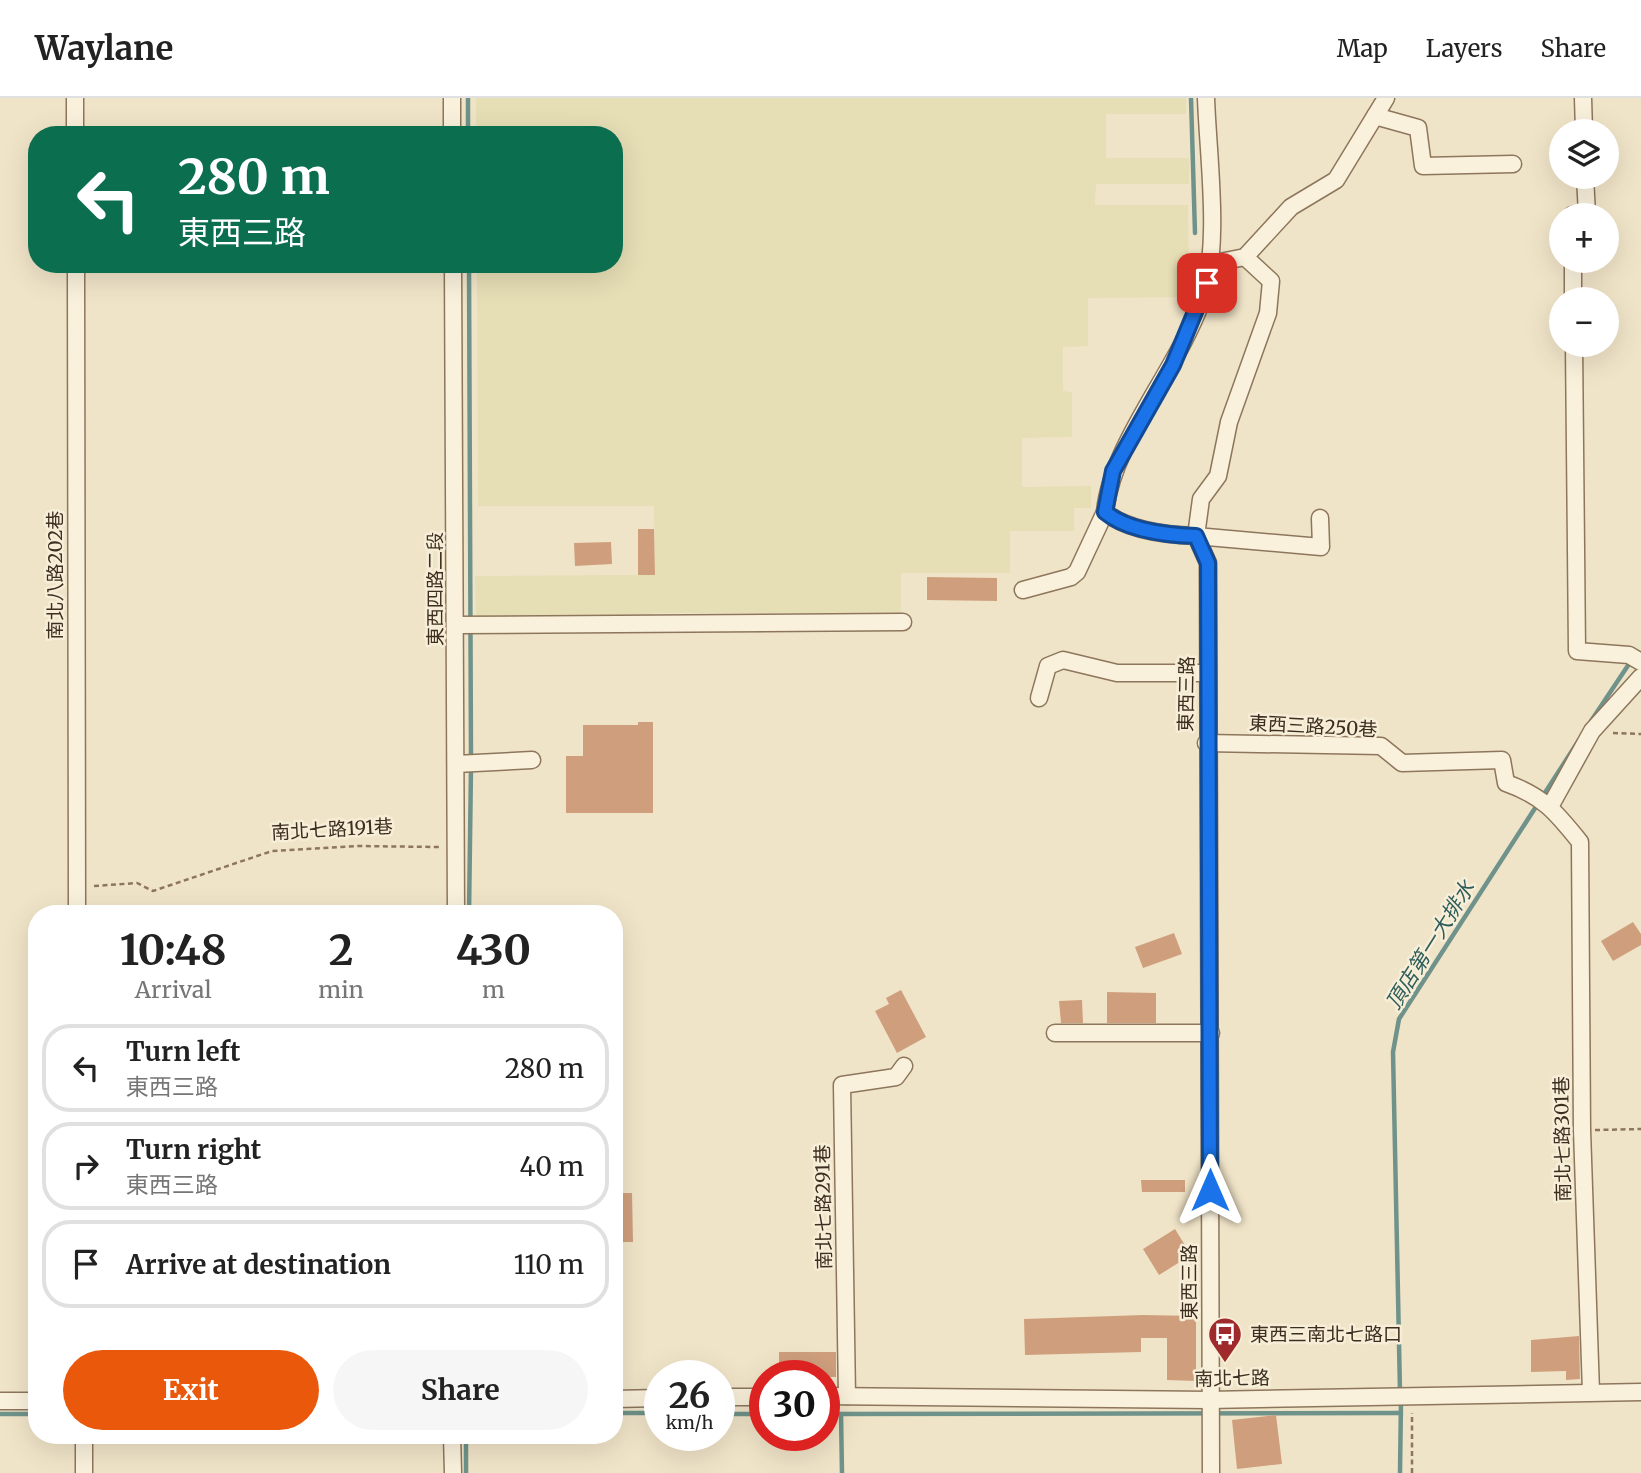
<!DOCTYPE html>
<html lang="en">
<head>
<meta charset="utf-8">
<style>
	body { margin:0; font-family:Merriweather,"Noto Sans TC",serif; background:#f6f6f6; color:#222; height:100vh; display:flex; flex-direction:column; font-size:26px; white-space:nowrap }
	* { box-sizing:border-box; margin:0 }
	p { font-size:23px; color:#767676 }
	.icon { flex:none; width:38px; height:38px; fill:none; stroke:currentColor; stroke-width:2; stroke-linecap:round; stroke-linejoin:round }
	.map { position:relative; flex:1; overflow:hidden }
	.drawer { position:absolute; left:28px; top:807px; width:595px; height:539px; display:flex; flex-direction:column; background:#fff; border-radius:28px; box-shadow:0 7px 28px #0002 }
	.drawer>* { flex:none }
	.banner { position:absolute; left:28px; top:28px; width:595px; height:147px; border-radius:28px; box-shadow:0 7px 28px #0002; background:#0b6e4f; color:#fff; overflow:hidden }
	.controls { position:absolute; left:1549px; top:21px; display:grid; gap:14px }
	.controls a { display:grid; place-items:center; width:70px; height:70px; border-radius:50%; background:#fff; box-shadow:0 7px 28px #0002; font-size:35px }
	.speed { position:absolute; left:644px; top:1262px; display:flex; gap:14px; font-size:35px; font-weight:700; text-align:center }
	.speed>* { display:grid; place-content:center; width:91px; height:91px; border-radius:50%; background:#fff; box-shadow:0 7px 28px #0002; line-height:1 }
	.speed small { font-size:18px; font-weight:400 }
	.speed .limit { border:10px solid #d22; background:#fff; color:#111 }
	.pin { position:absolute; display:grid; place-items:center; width:60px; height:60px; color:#fff; margin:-30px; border-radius:14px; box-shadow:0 4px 10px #0006 }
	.me { position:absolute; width:77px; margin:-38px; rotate:0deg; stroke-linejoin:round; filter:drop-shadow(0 0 5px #0008) }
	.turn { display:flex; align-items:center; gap:24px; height:147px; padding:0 35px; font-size:32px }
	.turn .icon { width:91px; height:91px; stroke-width:2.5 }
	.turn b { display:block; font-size:49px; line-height:60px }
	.eta { display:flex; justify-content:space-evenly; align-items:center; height:119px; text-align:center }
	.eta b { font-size:42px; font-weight:700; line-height:49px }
	.action { display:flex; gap:14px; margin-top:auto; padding:14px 35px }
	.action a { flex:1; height:80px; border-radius:42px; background:#ea580c; color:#fff; font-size:28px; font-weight:700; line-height:80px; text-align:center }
	.action a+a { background:#f6f6f6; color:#222 }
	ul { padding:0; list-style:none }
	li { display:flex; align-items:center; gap:21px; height:88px; margin:0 14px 10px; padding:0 21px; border:4px solid #e0e0e0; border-radius:28px }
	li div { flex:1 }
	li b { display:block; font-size:26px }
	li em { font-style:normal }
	header { display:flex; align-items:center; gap:42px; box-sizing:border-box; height:98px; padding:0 35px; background:#fff; border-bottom:2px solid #e0e0e0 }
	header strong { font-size:33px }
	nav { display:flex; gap:38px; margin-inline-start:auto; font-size:24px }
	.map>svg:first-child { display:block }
	.farmland { fill:#e6deb5 }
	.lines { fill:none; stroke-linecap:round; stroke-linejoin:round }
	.stream { stroke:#6f938a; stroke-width:4.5 }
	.building { fill:#cf9f7d }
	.minor-casing { stroke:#8d765c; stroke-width:19 }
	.path { stroke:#8d765c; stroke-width:2.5; stroke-dasharray:5 3.5; stroke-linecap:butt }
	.minor { stroke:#faf1dc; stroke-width:16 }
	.route-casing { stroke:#114b97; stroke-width:18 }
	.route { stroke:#1a73e8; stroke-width:12 }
	.labels { text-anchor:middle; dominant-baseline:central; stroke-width:5; stroke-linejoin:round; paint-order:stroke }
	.street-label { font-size:19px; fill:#3d2e20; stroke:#f7eed8 }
	.poi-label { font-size:19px; fill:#3d2e20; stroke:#f7eed8; text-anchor:start }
	.water-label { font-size:21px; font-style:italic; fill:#2f5d5a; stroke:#f7eed8 }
</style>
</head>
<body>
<header>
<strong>Waylane</strong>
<nav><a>Map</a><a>Layers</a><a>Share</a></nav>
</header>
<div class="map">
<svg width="1641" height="1375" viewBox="0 0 1641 1375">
	<rect width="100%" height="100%" fill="#f0e4c8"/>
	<polygon class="farmland" points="476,0 1186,0 1186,16 1106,16 1106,60 1189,60 1189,86 1096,86 1095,107 1188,107 1189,199 1088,200 1088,248 1063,249 1063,293 1072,294 1072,339 1022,340 1022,389 1091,388 1091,410 1074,410 1074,433 1010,433 1010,475 901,475 901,515 652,515 652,521 476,521 475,478 655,477 654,408 478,408 477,166 614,166 614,37 476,37"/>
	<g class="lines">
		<g class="stream">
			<polyline points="468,0 468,37"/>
			<polyline points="1191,0 1195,135"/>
			<polyline points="469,166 471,661"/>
			<polyline points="1591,623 1631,563"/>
			<polyline points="469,816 471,669"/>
			<polyline points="1400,1294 1393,954 1399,921 1579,642"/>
			<polyline points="614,1315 660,1315"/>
			<polyline points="0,1316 37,1316"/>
			<polyline points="719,1316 765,1316"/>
			<polyline points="824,1316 1401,1315"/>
			<polyline points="841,1316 842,1375"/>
			<polyline points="466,1375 466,1337"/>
			<polyline points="1400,1375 1401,1302"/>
		</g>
	</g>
	<g class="building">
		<polygon points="638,431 654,431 655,477 638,477"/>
		<polygon points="611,444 612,466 575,468 574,445"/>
		<polygon points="927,479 997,480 997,503 927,502"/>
		<polygon points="638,624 653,624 653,715 566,715 566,658 583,658 583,627 638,627"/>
		<polygon points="1633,824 1641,836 1641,847 1613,863 1601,843"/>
		<polygon points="1174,835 1182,856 1143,870 1135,849"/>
		<polygon points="901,892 926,939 897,955 875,913 889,906 886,900"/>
		<polygon points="1107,894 1156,895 1156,925 1107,925"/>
		<polygon points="1082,902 1083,925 1061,925 1059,903"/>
		<polygon points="1141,1082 1185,1082 1185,1094 1142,1094"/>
		<polygon points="614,1095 632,1095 633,1144 614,1144"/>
		<polygon points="1175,1131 1191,1157 1159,1177 1143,1151"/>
		<polygon points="1143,1217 1196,1218 1196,1283 1167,1282 1167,1240 1141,1240 1141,1254 1025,1257 1024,1221"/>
		<polygon points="1579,1238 1580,1281 1566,1282 1566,1273 1531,1274 1531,1242"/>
		<polygon points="779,1254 836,1254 836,1279 779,1278"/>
		<polygon points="1276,1317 1282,1366 1237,1371 1232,1322"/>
	</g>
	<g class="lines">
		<g class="minor-casing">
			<g id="minor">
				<polyline points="75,0 75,37"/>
				<polyline points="452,0 452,37"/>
				<path d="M 1206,0 C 1208,60 1221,147 1202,202 C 1178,271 1112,344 1105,414 C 1128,433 1166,437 1196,438 L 1208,465 L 1211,1375"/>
				<polyline points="1583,0 1584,33"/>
				<polyline points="1375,18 1418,30 1423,68 1513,66"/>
				<polyline points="1572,117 1587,116 1585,79"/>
				<polyline points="1245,159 1271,183 1268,215 1229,324 1218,378 1201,401 1196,438 1321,449 1320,420"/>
				<polyline points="1573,163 1573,201"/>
				<polyline points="76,166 77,816"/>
				<polyline points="453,166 456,816"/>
				<polyline points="1212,169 1220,164 1245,159 1291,109 1336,82 1386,0"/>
				<polyline points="1574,247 1577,553 1629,557 1641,564"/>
				<polyline points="1023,492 1071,479 1077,474 1105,414"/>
				<polyline points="457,527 903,524"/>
				<polyline points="1039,600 1048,568 1063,562 1117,575 1208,575"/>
				<path d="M 1206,645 L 1381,648 L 1402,665 L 1502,662 L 1506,685 C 1543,698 1556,714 1580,744 L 1582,1032 L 1591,1294"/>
				<polyline points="456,666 532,662"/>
				<polyline points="1551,707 1592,633 1641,579"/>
				<polyline points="1055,935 1211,935"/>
				<polyline points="824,1298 1209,1302 1641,1294"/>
				<polyline points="847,1298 842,987 896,979 904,968"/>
				<polyline points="719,1299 765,1299"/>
				<polyline points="614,1301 660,1300"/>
				<polyline points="0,1303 37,1303"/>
				<polyline points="452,1337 453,1375"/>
				<polyline points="84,1375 84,1337"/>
			</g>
		</g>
		<g class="path">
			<polyline points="1613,635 1641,636"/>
			<polyline points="94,788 137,785 153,793 272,753 357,748 439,749"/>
			<polyline points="1595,1032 1641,1031"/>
			<polyline points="1412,1375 1412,1315"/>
		</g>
		<use href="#minor" class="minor"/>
	</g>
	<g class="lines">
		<g class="route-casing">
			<path id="route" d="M 1207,185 L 1173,267 L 1113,373 L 1105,414 C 1128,433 1166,437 1196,438 L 1208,465 L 1210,1092"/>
		</g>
		<use href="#route" class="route"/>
	</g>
	<defs>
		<g id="bus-pin" transform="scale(1.75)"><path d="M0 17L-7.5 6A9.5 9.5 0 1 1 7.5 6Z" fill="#9e2a2b" stroke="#f7eed8"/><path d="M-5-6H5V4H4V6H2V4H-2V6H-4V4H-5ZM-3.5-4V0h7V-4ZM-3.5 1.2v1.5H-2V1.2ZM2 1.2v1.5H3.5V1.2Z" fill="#fff"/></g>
	</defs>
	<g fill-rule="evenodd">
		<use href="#bus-pin" x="1225" y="1236"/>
	</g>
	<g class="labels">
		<g class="street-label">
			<text transform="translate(55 477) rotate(-90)">南北八路202巷</text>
			<text transform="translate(435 491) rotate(-90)">東西四路二段</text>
			<text transform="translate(1186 596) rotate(-89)">東西三路</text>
			<text transform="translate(1313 628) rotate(3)">東西三路250巷</text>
			<text transform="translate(332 731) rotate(-3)">南北七路191巷</text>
			<text transform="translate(1562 1041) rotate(-91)">南北七路301巷</text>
			<text transform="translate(823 1109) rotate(-91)">南北七路291巷</text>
			<text transform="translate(1189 1184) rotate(-90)">東西三路</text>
			<text transform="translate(1232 1280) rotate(-1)">南北七路</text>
		</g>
		<g class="poi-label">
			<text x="1250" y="1236">東西三南北七路口</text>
		</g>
		<g class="water-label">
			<text transform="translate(1430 847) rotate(-58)">頂店第一大排水</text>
		</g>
	</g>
</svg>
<div class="controls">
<a><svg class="icon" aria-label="layers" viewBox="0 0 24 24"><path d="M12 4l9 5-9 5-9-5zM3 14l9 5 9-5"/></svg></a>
<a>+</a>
<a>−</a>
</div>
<div class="speed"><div>26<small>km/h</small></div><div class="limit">30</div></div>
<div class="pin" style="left:1207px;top:185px;background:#d93025"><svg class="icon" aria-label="arrive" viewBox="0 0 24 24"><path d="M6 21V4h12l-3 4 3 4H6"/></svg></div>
<svg class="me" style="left:1210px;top:1092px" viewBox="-20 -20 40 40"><path d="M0-17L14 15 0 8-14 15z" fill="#1a73e8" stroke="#fff" stroke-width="4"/></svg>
<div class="banner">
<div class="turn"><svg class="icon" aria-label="left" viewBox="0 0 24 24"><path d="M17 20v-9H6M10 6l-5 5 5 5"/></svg><div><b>280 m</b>東西三路</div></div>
</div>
<section class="drawer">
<div class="eta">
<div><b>10:48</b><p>Arrival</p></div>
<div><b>2</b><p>min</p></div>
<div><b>430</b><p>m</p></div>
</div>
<ul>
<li><svg class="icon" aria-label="left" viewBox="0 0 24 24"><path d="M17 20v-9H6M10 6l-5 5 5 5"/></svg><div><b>Turn left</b><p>東西三路</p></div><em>280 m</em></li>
<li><svg class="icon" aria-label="right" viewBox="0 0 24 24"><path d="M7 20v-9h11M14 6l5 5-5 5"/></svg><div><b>Turn right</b><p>東西三路</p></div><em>40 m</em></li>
<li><svg class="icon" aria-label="arrive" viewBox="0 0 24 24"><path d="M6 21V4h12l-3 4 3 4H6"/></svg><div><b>Arrive at destination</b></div><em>110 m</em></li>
</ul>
<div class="action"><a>Exit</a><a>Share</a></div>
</section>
</div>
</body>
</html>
